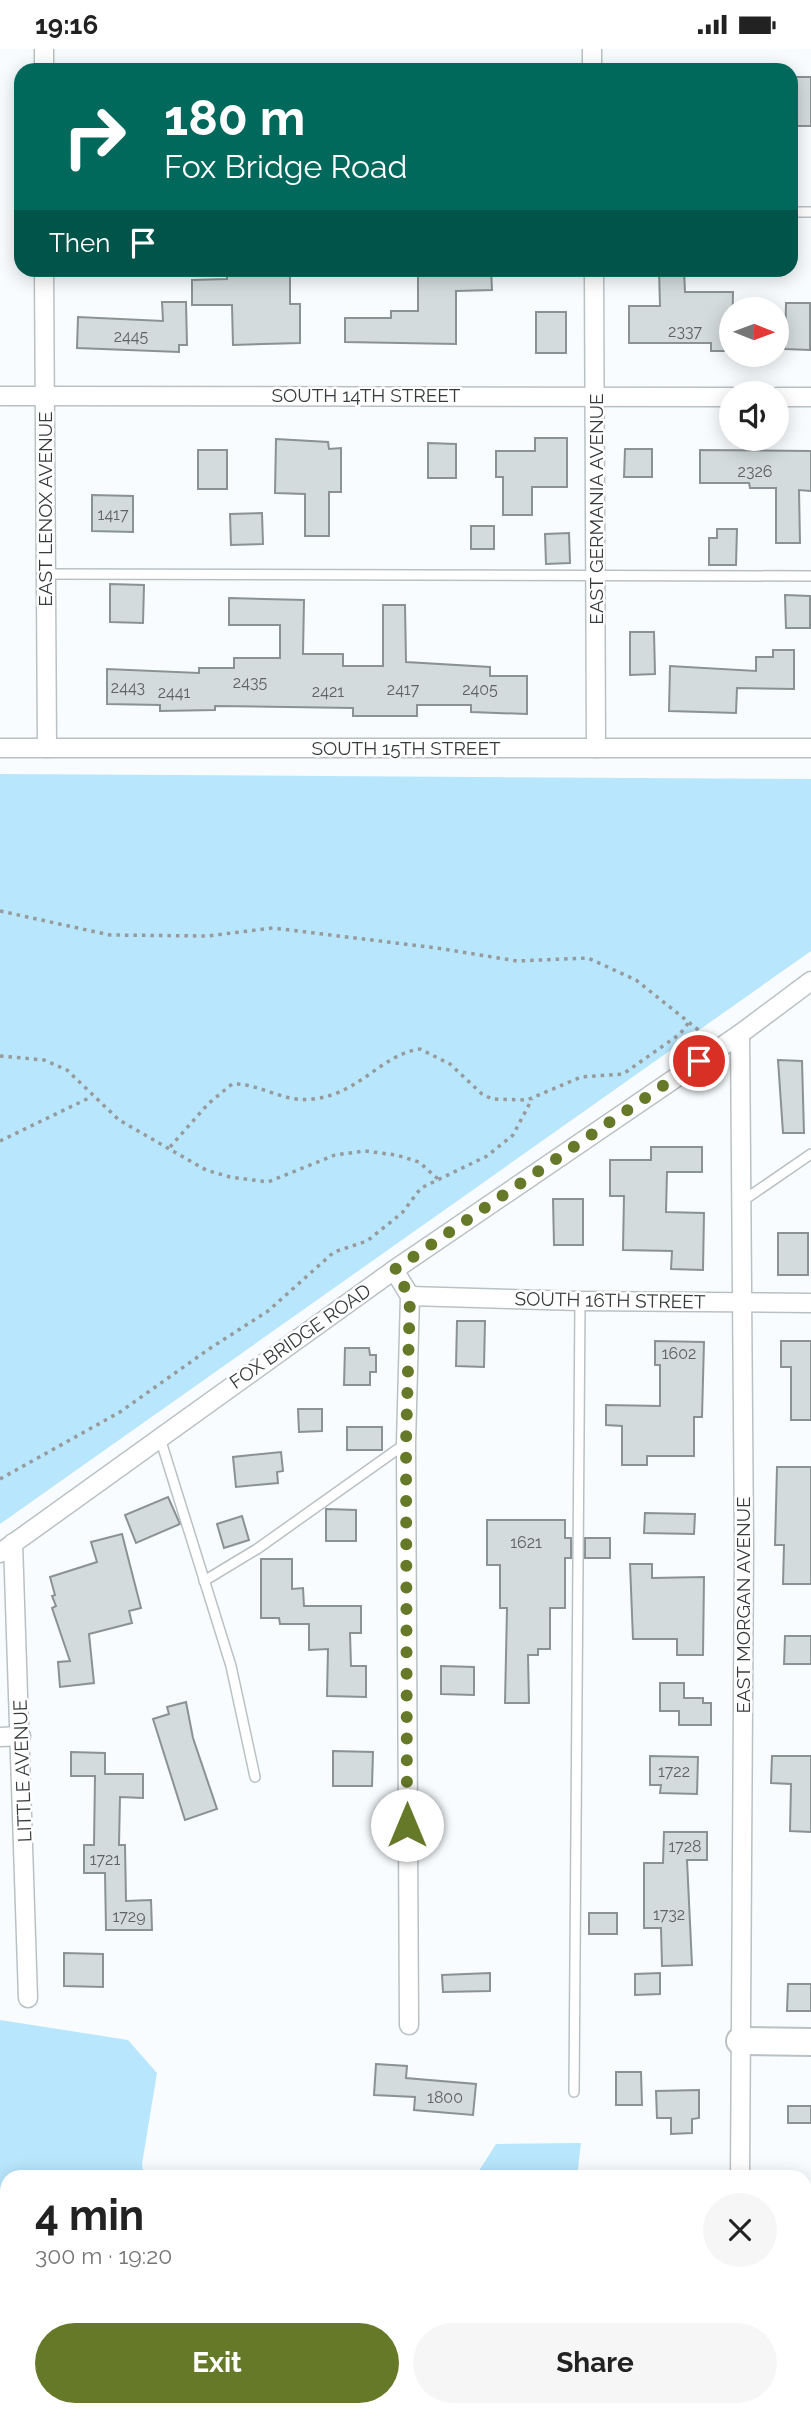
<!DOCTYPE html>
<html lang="en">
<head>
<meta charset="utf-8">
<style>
	body { margin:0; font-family:Raleway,sans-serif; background:#f6f6f6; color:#222; height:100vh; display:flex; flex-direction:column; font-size:26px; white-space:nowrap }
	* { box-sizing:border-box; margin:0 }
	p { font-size:23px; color:#767676 }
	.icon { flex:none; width:38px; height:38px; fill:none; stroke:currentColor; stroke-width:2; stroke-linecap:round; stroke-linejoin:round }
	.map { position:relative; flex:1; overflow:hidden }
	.drawer { position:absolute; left:0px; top:2121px; width:812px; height:247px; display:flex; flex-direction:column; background:#fff; border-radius:21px 21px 0 0; box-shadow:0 4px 18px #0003 }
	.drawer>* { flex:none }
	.banner { position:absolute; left:14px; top:14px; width:784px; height:214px; border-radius:21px; box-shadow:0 4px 18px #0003; background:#00695c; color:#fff; overflow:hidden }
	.needle { width:46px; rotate:91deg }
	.buttons { position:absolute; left:719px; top:248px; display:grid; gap:14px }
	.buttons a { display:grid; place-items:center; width:70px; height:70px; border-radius:50%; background:#fff; box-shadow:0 4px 18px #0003; font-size:35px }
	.pin { position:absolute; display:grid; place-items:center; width:60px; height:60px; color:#fff; margin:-30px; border:4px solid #fff; border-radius:50%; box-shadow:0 2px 7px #0007 }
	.me { position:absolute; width:77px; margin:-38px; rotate:0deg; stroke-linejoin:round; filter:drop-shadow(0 0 5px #0008) }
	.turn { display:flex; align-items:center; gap:24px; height:147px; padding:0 35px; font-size:32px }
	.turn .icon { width:91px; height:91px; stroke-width:2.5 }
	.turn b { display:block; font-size:49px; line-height:60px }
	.then { display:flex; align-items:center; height:66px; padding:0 35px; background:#0003; gap:14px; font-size:26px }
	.round { display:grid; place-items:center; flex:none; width:74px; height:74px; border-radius:37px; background:#f6f6f6 }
	.summary { display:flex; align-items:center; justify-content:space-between; height:119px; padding:0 35px }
	h1 { font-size:42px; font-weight:700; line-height:52px }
	.primary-button { display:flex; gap:14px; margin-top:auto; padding:14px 35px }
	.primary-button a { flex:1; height:80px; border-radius:42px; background:#667929; color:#fff; font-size:28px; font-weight:700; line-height:80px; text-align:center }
	.primary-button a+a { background:#f6f6f6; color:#222 }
	.status { display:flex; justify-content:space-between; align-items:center; height:49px; padding:0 35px; background:#fff; direction:ltr }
	.status svg { height:19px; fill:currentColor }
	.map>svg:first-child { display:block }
	.green { fill:#b8e6fc }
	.building { fill:#d3dbdc; stroke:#8a9293; stroke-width:2 }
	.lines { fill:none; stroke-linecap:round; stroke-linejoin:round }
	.lane-casing { stroke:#bac1c4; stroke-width:12 }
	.street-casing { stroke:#bac1c4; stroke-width:21 }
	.secondary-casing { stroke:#bac1c4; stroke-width:30 }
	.path { stroke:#969a9c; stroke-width:3.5; stroke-dasharray:3.5 5; stroke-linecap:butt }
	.lane { stroke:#fff; stroke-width:9 }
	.street { stroke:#fff; stroke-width:18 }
	.secondary { stroke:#fff; stroke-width:26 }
	.route { stroke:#667929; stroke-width:12; stroke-dasharray:0 21.6 }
	.labels { text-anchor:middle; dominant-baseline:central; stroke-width:5; stroke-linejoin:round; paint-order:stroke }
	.number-label { font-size:16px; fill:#5f6365 }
	.street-label { font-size:19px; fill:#383b3d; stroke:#fff }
</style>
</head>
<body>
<div class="status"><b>19:16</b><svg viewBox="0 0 49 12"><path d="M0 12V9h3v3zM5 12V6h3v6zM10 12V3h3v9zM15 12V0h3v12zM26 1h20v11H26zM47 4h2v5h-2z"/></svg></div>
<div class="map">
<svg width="811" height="2367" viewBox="0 0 811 2367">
	<rect width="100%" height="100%" fill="#f8fcfe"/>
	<g class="green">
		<polygon points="0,725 811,730 811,902 0,1475"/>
		<polygon points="0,1971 128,1991 157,2024 142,2115 144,2128 7,2128 7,2361 545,2361 544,2367 0,2367"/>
		<polygon points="581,2094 577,2128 475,2128 496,2095"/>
	</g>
	<g class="building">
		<rect x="791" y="28" width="20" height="49"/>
		<polygon points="227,220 290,220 290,255 300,255 300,294 233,296 232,256 192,256 192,231 227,230"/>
		<polygon points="459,220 491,220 492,241 456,242 456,295 345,293 345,269 391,269 391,262 418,262 418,224 460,224"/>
		<polygon points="659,220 684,220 685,243 733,243 732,302 711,302 711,294 629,294 629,257 660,257"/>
		<polygon points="162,253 186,253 187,296 179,296 179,303 77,299 78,268 163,272"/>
		<polygon points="786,254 810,254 810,301 785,300"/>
		<rect x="536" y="263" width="30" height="41"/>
		<polygon points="535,389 567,389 567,438 532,438 532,466 503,466 503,428 496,428 496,402 535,402"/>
		<polygon points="276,390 328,393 329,400 341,399 341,443 329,443 329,487 305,487 305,445 275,444"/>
		<polygon points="428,394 456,395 456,429 428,429"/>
		<polygon points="625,400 652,400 652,428 624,428"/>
		<rect x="198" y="401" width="29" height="39"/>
		<polygon points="700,401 811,402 811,442 799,441 800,494 776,494 776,439 750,439 749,434 700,434"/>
		<polygon points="92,446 133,447 133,483 92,482"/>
		<polygon points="262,464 263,495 231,496 230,465"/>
		<rect x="471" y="477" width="23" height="23"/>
		<polygon points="717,480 737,480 736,516 709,516 709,489 717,489"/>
		<polygon points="569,484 570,514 546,515 545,485"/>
		<polygon points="110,535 144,536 143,574 110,573"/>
		<polygon points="785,546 810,547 810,579 786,579"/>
		<polygon points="229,549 304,551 303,605 343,605 343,617 383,617 383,556 405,556 406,613 490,618 490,627 527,627 527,665 471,663 471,656 417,656 417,667 353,667 353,659 215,657 215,661 160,662 160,656 107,655 107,620 199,624 199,619 234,619 234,609 280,609 280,576 229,576"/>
		<polygon points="630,583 654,583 655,625 630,626"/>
		<polygon points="773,601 794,601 794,640 737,639 736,664 669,662 670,617 756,622 756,608 773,608"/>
		<polygon points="778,1011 802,1012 804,1084 783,1084"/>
		<polygon points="651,1098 702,1098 702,1123 667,1123 666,1163 704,1164 703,1221 671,1220 672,1202 623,1201 624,1147 610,1147 610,1111 651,1111"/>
		<polygon points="553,1150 583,1150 583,1196 554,1196"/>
		<rect x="778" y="1184" width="30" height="42"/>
		<polygon points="457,1272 485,1272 484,1318 456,1317"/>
		<polygon points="655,1292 704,1293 702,1368 694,1368 694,1407 647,1407 647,1416 622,1416 622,1377 606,1376 606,1356 660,1357 660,1316 655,1316"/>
		<polygon points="781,1292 811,1292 811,1371 791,1371 791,1318 781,1318"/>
		<polygon points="345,1299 369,1299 370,1306 376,1306 376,1323 370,1323 370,1336 344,1336"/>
		<polygon points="298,1360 322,1360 322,1382 299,1383"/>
		<rect x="347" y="1378" width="35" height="23"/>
		<polygon points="281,1403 283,1422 277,1423 278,1434 236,1438 233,1408"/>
		<polygon points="777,1418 811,1418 811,1535 783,1535 784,1496 775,1496"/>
		<polygon points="168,1448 180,1475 136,1494 125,1466"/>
		<polygon points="326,1460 356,1461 356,1492 326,1492"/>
		<polygon points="645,1464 695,1465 694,1485 644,1484"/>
		<polygon points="242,1467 249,1491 224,1499 217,1475"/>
		<polygon points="487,1471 565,1471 565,1489 571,1489 571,1509 565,1509 565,1559 550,1559 550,1600 538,1600 538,1606 528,1606 529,1654 505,1654 507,1559 500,1559 500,1516 487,1516"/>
		<polygon points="122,1485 141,1559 129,1562 132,1574 89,1585 94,1634 60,1638 58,1613 70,1612 52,1559 56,1557 52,1547 55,1546 50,1528 97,1513 91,1493"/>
		<rect x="585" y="1489" width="25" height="20"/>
		<polygon points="261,1510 292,1510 292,1540 303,1539 304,1557 361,1557 361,1584 350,1584 351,1617 366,1617 366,1648 327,1647 328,1600 309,1601 309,1575 280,1575 279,1569 261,1569"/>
		<polygon points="630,1515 652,1515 652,1529 704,1528 703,1606 677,1606 677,1590 633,1590"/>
		<polygon points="785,1587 811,1587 811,1615 784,1615"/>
		<polygon points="441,1617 474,1618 474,1646 441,1645"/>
		<polygon points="660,1634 684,1634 684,1649 703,1649 703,1654 711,1654 711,1676 679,1676 679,1662 660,1662"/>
		<polygon points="186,1653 193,1689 217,1760 185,1771 153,1670 169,1665 167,1658"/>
		<polygon points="333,1702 373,1703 372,1737 333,1737"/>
		<polygon points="71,1703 105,1704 105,1725 143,1725 143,1749 120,1748 119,1796 125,1796 126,1852 151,1851 152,1881 106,1881 105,1824 84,1824 84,1796 94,1796 95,1727 71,1727"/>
		<polygon points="650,1707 698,1708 697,1745 660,1744 661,1736 650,1736"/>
		<polygon points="772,1707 811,1707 811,1783 790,1782 791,1735 771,1734"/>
		<polygon points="664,1783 707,1783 707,1811 687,1811 692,1916 662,1917 661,1879 644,1879 644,1814 663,1814"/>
		<rect x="589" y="1864" width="28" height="21"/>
		<polygon points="64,1904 103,1905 103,1938 64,1937"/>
		<polygon points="490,1924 490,1942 443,1943 442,1926"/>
		<polygon points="660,1924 660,1945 635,1946 635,1925"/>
		<polygon points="788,1935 811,1935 811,1962 787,1962"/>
		<polygon points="376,2015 407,2017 406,2029 476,2035 473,2066 414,2061 415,2048 374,2046"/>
		<polygon points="616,2023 641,2023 642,2056 616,2056"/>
		<polygon points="699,2041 699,2069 692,2070 692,2084 671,2085 671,2069 657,2069 656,2042"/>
		<rect x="788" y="2057" width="23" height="17"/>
	</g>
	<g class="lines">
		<g class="lane-casing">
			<g id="lane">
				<polyline points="791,163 811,163"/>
				<polyline points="45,525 811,527"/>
				<polyline points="741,1153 811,1105"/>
				<polyline points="160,1389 231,1617 255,1728"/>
				<polyline points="204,1532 257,1500 405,1395"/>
				<polyline points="574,2043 580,1252"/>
			</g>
		</g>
		<g class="street-casing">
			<g id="street">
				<polyline points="592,0 592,21"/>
				<polyline points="44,21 44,0"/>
				<polyline points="44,220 47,699"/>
				<polyline points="594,220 596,699"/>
				<polyline points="0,347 732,348"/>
				<polyline points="777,348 811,348"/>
				<polyline points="0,699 811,699"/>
				<polyline points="740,985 744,1496 740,2128"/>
				<polyline points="394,1221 410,1247 406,1394 409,1976"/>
				<polyline points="410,1247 580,1252 811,1254"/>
				<polyline points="13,1494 28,1949"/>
				<polyline points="0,1504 394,1221 740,985 811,932"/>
				<polyline points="0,1688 21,1687"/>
				<polyline points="746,2361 746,2367"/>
			</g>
		</g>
		<g class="secondary-casing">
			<polyline id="secondary" points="740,1992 811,1993"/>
		</g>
		<g class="path">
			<polyline points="0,862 110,886 207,887 273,879 437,899 517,912 588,909 636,931 706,987"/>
			<polyline points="0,1007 44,1011 67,1021 119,1071 206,1121 230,1128 268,1133 335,1106 365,1102 396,1106 419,1113 438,1130"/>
			<polyline points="0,1092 91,1048"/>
			<path d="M 170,1098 L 208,1055 L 232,1035 C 260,1034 283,1054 313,1050 C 360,1045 380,1006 420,1000 L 450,1015 L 482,1045 L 492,1050 L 527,1051 L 581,1028 L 623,1025 L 680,985 L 689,973"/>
			<polyline points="0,1430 120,1363 209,1300 268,1262 334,1203 367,1192 402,1164 421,1139 487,1107 513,1086 532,1050"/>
		</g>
		<use href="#lane" class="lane"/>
		<use href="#street" class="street"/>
		<use href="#secondary" class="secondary"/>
	</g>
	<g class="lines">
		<polyline class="route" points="407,1776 406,1394 410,1247 394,1221 699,1012"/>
	</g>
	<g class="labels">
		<g class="number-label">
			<text x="685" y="282">2337</text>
			<text x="131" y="287">2445</text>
			<text x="755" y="422">2326</text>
			<text x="113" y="465">1417</text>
			<text x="250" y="633">2435</text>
			<text x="128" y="638">2443</text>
			<text x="403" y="640">2417</text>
			<text x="480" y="640">2405</text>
			<text x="328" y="642">2421</text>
			<text x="174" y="643">2441</text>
			<text x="679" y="1304">1602</text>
			<text x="526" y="1493">1621</text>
			<text x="674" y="1722">1722</text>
			<text x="685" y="1797">1728</text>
			<text x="105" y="1810">1721</text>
			<text x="669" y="1865">1732</text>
			<text x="129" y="1867">1729</text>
			<text x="445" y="2048">1800</text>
		</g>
		<g class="street-label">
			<text x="366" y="346">SOUTH 14TH STREET</text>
			<text transform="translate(45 460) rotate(-90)">EAST LENOX AVENUE</text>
			<text transform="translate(596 460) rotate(-90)">EAST GERMANIA AVENUE</text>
			<text x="406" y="699">SOUTH 15TH STREET</text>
			<text transform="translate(610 1251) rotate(1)">SOUTH 16TH STREET</text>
			<text transform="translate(300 1287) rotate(-35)">FOX BRIDGE ROAD</text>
			<text transform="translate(743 1556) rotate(-90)">EAST MORGAN AVENUE</text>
			<text transform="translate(22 1722) rotate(-92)">LITTLE AVENUE</text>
		</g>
	</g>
</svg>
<div class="buttons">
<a><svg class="needle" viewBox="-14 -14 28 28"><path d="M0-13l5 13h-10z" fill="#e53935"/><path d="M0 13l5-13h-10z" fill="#767676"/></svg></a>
<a><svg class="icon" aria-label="sound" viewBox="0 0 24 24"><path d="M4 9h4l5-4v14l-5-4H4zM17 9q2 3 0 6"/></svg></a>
</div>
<div class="pin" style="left:699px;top:1012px;background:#d93025"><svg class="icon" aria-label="arrive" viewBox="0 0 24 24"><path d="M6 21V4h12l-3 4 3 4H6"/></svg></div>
<svg class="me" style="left:407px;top:1776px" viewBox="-20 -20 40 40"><circle r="19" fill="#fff"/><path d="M0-13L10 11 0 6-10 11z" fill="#667929"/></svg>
<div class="banner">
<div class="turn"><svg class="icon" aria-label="right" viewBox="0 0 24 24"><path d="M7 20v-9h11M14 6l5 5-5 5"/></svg><div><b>180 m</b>Fox Bridge Road</div></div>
<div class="then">Then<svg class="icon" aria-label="arrive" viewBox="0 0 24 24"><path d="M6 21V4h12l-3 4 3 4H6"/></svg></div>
</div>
<section class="drawer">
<div class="summary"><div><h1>4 min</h1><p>300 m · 19:20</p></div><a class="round"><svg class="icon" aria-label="close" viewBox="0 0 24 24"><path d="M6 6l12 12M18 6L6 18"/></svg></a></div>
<div class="primary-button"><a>Exit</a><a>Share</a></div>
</section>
</div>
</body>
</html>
